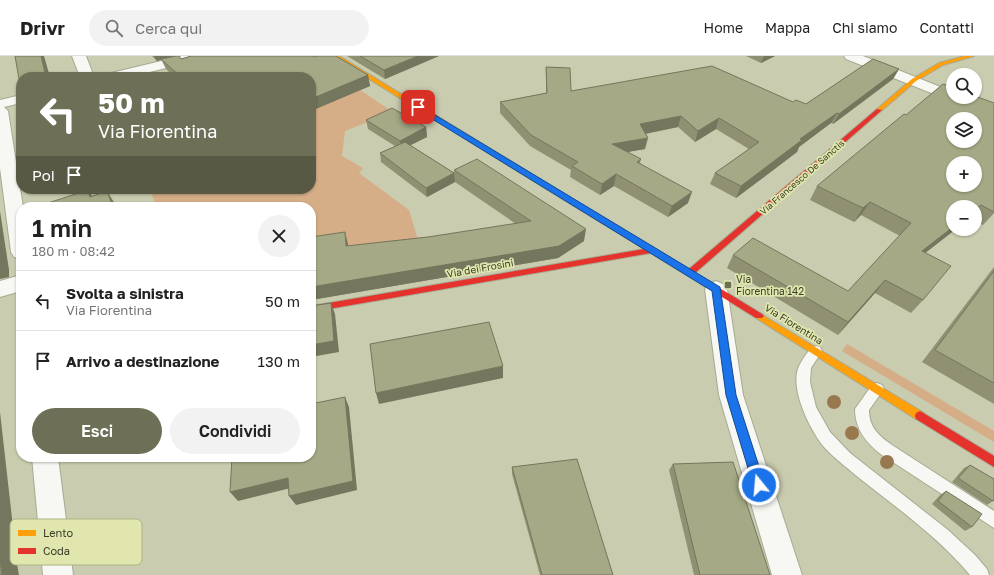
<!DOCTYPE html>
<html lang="it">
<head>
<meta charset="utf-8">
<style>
	body { margin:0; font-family:"Golos Text",sans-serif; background:#f2f2f2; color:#222; height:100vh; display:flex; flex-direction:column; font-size:15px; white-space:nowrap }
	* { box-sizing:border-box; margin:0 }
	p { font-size:13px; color:#767676 }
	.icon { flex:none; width:22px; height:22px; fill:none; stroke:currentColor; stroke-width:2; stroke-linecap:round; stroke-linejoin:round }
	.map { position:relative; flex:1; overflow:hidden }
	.panel { position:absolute; left:16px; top:146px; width:300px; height:260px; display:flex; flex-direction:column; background:#fff; border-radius:16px; box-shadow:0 1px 3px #0004 }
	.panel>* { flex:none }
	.banner { position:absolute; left:16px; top:16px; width:300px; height:122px; border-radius:16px; box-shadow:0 1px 3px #0004; background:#6d7056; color:#fff; overflow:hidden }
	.fabs { position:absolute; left:946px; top:12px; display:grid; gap:8px }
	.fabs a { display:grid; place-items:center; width:36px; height:36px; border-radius:50%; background:#fff; box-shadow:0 1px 3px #0004; font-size:20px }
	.pin { position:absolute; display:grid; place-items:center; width:34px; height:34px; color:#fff; margin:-17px; border-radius:8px; box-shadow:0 2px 6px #0006 }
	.me { position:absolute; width:44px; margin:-22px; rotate:343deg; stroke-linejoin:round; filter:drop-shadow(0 0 3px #0008) }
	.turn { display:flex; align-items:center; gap:14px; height:84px; padding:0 16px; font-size:18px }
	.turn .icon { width:52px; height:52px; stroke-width:2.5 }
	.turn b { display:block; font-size:28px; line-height:34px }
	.then { display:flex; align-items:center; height:38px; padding:0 16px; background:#0003; gap:8px; font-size:15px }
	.round { display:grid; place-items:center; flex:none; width:42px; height:42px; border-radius:21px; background:#f2f2f2 }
	.overview { display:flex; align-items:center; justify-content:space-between; height:68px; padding:0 16px }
	h1 { font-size:24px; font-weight:600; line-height:30px }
	.button { display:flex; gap:8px; margin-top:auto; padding:8px 16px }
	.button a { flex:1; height:46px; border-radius:24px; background:#6d7056; color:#fff; font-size:16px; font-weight:600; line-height:46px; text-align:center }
	.button a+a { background:#f2f2f2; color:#222 }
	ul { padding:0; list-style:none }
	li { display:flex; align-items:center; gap:12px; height:60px; padding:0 16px; border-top:1px solid #e0e0e0 }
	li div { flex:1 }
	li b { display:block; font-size:15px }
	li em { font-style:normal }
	header { display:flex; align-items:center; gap:24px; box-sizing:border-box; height:56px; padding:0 20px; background:#fff; border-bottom:1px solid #e0e0e0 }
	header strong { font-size:19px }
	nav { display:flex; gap:22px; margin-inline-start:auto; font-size:14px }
	.search { width:280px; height:36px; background:#f2f2f2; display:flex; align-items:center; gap:10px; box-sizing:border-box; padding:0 14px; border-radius:22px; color:#767676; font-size:15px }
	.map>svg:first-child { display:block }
	.green { fill:#d5ae88 }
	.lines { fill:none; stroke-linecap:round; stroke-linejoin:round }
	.lane-casing { stroke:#a7aa92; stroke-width:2 }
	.street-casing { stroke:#a7aa92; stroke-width:2 }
	.slow-casing { stroke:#a7aa92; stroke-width:2 }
	.jam-casing { stroke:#a7aa92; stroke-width:2 }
	.lane { fill:#f7f7f3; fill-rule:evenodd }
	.street { fill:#f7f7f3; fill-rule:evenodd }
	.slow { fill:#ff9f0a; fill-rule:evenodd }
	.jam { fill:#e5322d; fill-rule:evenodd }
	.tree { fill:#98794f }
	.wall { fill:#8f9172 }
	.shaded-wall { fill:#74765d }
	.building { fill:#a6a985; stroke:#74765d; fill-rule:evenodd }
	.route { fill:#1a73e8; stroke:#114b97 }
	.poi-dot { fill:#6d7056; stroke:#e0e6ad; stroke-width:1.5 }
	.labels { text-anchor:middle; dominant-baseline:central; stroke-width:3.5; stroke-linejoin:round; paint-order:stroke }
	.far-street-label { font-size:9px; fill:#3b3e27; stroke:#e0e6ad }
	.street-label { font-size:10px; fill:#3b3e27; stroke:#e0e6ad }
	.poi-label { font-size:10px; fill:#3b3e27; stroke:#e0e6ad; text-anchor:start }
	.key { fill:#e0e6ad; stroke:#aeb485; stroke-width:1 }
	.key-label { font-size:11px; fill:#3b3e27 }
</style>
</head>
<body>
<header>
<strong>Drivr</strong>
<div class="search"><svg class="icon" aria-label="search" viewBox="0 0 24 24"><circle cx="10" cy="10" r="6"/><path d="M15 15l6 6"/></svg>Cerca qui</div>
<nav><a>Home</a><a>Mappa</a><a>Chi siamo</a><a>Contatti</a></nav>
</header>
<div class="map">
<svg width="994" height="519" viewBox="0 0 994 519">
	<rect width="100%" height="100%" fill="#c9ccae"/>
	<g class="green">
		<polygon points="360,34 393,56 345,75 342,100 363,112 359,117 409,154 421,194 311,193 311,151 156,151 150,133 311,133 311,55"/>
		<polygon points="847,288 994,375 994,386 842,295"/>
	</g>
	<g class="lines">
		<g class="lane-casing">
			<g id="lane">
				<path d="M 816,290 L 820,291 L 822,295 L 811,312 L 810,326 L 816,351 L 830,376 L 850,397 L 948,474 L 975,499 L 987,513 L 989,519 L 970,519 C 940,483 900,454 863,425 C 850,414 836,404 824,391 C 810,374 789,332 799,310 C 803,303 808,293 816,290 Z"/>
				<path d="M 877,327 L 882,329 L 884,333 L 869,354 C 869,371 879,380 892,389 L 994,455 L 994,472 L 882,399 C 866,387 855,373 855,353 L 872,329 Z"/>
			</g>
		</g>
		<g class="street-casing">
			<g id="street">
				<polygon points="72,0 86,0 94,21 80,21"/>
				<polygon points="182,0 205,0 203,3 129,21 105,21 107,18"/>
				<polygon points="844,0 863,0 953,36 953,41 967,41 994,52 994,62 846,3"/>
				<polygon points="21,39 21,47 4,51 8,55 23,151 21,151 21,203 14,201 11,196 0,112 0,44"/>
				<polygon points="21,219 21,235 0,241 0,225"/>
				<polygon points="716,225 723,228 727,233 743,339 802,519 772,519 719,339 705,233 709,228"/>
				<polygon points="32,401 58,401 73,519 43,519"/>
			</g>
		</g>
		<g class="slow-casing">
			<g id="slow">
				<polygon points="332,0 339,0 571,142 567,144 564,144"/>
				<polygon points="965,0 974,0 943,9 916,25 881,55 876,54 912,23 939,7"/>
				<polygon points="759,257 924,357 925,360 924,363 920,365 916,363 756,262 754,260 756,258"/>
			</g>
		</g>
		<g class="jam-casing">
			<g id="jam">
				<polygon points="877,53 882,54 695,217 762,258 764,260 762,262 756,262 651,197 311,256 311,250 644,193 564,144 563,142 567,140 689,213"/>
				<polygon points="920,355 994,400 994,411 916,363 915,360 916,357"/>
			</g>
		</g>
		<use href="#lane" class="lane"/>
		<use href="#street" class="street"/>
		<use href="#slow" class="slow"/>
		<use href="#jam" class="jam"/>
	</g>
	<g class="tree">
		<circle cx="834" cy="346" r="7"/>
		<circle cx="852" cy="377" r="7"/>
		<circle cx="887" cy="406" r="7"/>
	</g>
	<g class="wall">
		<polygon points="152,0 176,0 166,2 176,0 179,0 181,3 191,0 312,0 314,1 317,0 336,0 368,19 370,30 311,55 311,21 174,21 166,13 161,3 157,5"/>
		<polygon points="347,0 439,0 385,23"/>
		<polygon points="746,0 775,0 761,7"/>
		<polygon points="546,11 571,35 793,46 806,48 899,13 893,23 833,68 831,67 799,91 797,96 736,142 710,128 715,117 749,93 716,73 695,86 678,71 646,78 645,93 627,96 641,103 640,107 688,147 668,161 614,130 600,139 570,121 571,114 530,90 500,57 500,46 546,37"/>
		<polygon points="994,47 994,157 983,169 975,165 975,151 953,173 956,173 925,197 923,244 911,257 875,237 838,279 727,212 733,199 848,235 900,180 861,159 854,166 810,144 817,130 906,59"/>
		<polygon points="366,64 426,71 427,81 410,89 454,117 454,114 584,185 558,202 311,244 348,188 348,190 428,181 516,168 455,126 427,141 381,106 380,97 395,90 368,73"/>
		<polygon points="994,211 994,348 922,306"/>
		<polygon points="673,408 770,519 694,519 669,414"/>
		<polygon points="970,409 993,445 987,449 952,426 964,412"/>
		<polygon points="512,411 613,519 540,519 512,418"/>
		<polygon points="946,435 972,471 965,475 932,448 940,439"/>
	</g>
	<g class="shaded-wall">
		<polygon points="41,0 44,0 50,21 46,21"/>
		<polygon points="154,0 176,0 157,5"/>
		<polygon points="418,0 439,0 385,23 384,14"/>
		<polygon points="764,0 775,0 761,7"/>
		<polygon points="899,13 893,23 833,68 839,58"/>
		<polygon points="368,19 370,30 311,55 311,43"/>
		<polygon points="837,57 831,67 799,91 797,96 736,142 741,130 800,83"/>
		<polygon points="681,60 678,71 638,79 640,68"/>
		<polygon points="719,62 716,73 695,86 698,75"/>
		<polygon points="426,71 427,81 401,94 400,85"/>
		<polygon points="648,82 645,93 610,99 612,88"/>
		<polygon points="454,117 455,126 427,141 426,132"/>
		<polygon points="616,118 614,130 600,139 602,128"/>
		<polygon points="88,134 97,147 90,141"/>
		<polygon points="107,135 115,148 116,151 113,151"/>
		<polygon points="692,136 688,147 668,161 672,150"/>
		<polygon points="870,146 861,159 854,166 863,152"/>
		<polygon points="0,155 9,214 9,221 0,223"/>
		<polygon points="953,171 953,173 956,173 911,208 922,195"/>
		<polygon points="586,173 584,185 558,202 311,244 311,231"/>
		<polygon points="345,176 348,188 350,202 346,190"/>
		<polygon points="885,224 875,237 838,279 848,266"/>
		<polygon points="331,247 335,258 339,296 311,301 311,289"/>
		<polygon points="503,310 503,322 379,348 376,337"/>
		<polygon points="345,341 349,351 357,434 296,449 289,440"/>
		<polygon points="0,356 14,480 12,480 19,519 2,519 0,502"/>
		<polygon points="288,422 295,431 238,445 230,436"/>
	</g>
	<g class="building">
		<polygon points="15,0 41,0 46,21 21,21 21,34"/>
		<polygon points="176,0 179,0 181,3 191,0 312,0 314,1 317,0 336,0 368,19 311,43 311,21 181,21 161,3"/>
		<polygon points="360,0 418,0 384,14"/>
		<polygon points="873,3 899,13 839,58 837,57 800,83 802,84 741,130 715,117 759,86 719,62 698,75 681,60 640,68 648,82 612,88 641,103 637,106 692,136 672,150 616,118 602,128 572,110 578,106 531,79 500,46 547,37 546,11 570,12 571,35 712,10 793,46 796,44 806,48"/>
		<path d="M 943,28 L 953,31 L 953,41 L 975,41 L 975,40 L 994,47 L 994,156 L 981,149 L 975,154 L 975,151 L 953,151 L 953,171 L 922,195 L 951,210 L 923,244 L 885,224 L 848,266 L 733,199 L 753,182 L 848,235 L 911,167 L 870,146 L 863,152 L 817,130 L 904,58 L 906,59 ZM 953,63 L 975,63 L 975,85 L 953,85 ZM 953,107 L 975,107 L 975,129 L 953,129 Z"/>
		<polygon points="392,52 426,71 400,85 366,64"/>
		<polygon points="405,86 454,117 426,132 380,97"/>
		<polygon points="477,103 586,173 559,190 311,231 311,181 345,176 346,190 428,181 531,165 454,114"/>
		<polygon points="88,134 90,141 107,135 113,151 46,151 45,148"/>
		<polygon points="994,215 994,327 935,294"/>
		<polygon points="331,247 334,285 311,289 311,250"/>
		<polygon points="489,266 503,310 376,337 370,288"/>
		<polygon points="345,341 353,425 289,440 288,422 230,436 232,401 311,401 311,348"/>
		<polygon points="577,403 613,519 542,519 512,411"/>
		<polygon points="733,406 770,519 700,519 673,408"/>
		<polygon points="970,409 994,423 994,444 993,445 958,422"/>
		<polygon points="946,435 982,458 972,471 938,445"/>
		<polygon points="0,502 2,519 0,519"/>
	</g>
	<polygon class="route" points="416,50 420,50 720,231 736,339 765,429 763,433 759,435 755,433 753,429 726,339 712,235 416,53"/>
	<rect class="poi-dot" x="724" y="225" width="8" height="8" rx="2"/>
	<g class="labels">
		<g class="far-street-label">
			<text transform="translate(802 121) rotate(-41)">Via Francesco De Sanctis</text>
		</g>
		<g class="street-label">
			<text transform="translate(480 212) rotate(-10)">Via dei Frosini</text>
			<text transform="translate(794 268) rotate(32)">Via Fiorentina</text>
		</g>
		<g class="poi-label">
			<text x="736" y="223">Via<tspan x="736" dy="12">Fiorentina 142</tspan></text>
		</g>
	</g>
	<rect x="10" y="463" width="132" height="46" rx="6" class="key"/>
	<rect x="18" y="474" width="18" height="6" fill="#ff9f0a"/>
	<rect x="18" y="492" width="18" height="6" fill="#e5322d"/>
	<g class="key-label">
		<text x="43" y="481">Lento</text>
		<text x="43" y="499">Coda</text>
	</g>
</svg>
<div class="fabs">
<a><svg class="icon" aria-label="search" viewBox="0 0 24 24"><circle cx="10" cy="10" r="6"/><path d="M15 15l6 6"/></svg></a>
<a><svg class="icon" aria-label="layers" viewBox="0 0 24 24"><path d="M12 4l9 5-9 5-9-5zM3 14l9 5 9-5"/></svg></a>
<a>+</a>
<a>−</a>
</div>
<div class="pin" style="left:418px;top:51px;background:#d93025"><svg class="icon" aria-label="arrive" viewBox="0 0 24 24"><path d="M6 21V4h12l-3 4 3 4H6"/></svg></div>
<svg class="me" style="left:759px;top:429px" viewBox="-20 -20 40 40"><circle r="17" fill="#1a73e8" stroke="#fff" stroke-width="3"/><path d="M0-11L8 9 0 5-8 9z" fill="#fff"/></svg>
<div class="banner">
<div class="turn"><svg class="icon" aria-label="left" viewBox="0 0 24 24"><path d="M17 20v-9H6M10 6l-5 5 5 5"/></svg><div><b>50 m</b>Via Fiorentina</div></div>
<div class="then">Poi<svg class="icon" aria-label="arrive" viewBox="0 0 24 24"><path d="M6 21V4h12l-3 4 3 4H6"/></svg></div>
</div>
<section class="panel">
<div class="overview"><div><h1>1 min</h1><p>180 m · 08:42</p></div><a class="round"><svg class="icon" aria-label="close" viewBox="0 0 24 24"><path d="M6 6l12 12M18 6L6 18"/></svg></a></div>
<ul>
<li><svg class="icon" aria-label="left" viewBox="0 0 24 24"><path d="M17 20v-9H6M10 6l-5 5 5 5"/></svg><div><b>Svolta a sinistra</b><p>Via Fiorentina</p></div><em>50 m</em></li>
<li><svg class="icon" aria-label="arrive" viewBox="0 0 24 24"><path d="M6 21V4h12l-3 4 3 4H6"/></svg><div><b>Arrivo a destinazione</b></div><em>130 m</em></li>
</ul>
<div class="button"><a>Esci</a><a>Condividi</a></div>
</section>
</div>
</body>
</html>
